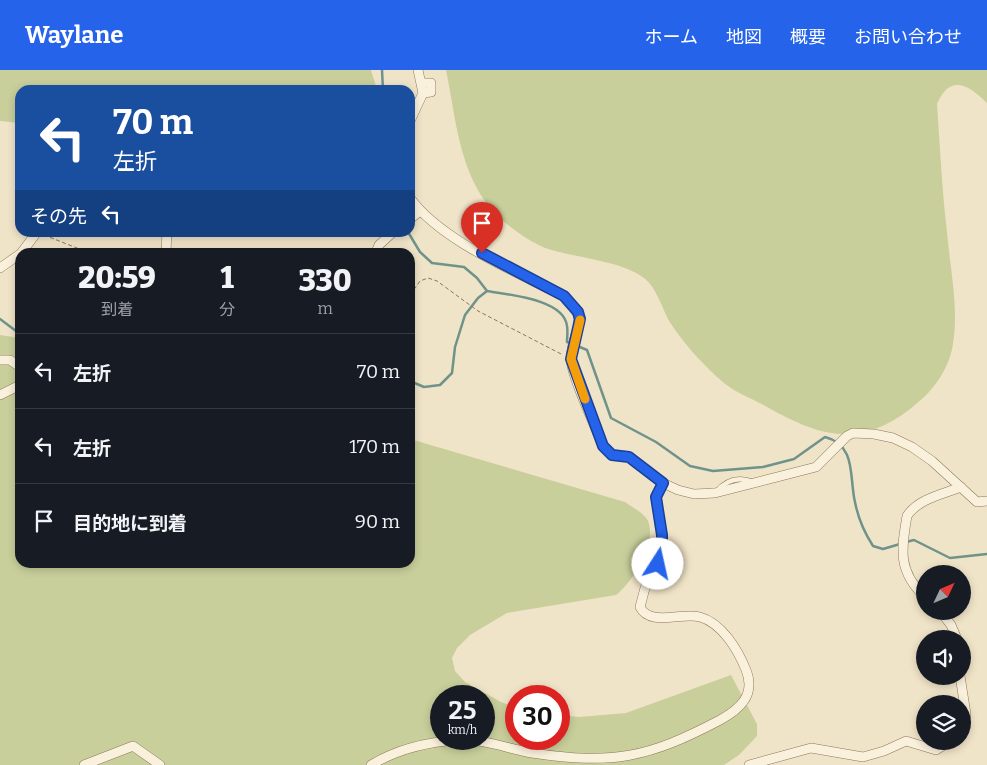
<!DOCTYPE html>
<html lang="ja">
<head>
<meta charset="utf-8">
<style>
	body { margin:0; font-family:Bitter,"Noto Sans JP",serif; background:#20242c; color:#f1f3f6; height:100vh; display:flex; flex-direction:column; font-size:19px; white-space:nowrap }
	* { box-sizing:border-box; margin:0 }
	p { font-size:16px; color:#9ea1a6 }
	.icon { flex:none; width:28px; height:28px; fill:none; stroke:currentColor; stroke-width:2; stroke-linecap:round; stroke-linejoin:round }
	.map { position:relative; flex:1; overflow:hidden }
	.side { position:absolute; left:15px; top:178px; width:400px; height:320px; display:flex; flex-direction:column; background:#171b24; border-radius:15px; box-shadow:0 2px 8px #0003 }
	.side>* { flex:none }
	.hud { position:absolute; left:15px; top:15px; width:400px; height:152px; border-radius:15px; box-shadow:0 2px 8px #0003; background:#1a4fa0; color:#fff; overflow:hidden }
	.needle { width:32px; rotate:46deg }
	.buttons { position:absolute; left:916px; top:495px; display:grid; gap:10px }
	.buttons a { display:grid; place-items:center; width:55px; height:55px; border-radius:50%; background:#171b24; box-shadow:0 2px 8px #0003; font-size:25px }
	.speed { position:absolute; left:430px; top:615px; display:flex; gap:10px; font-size:25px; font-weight:700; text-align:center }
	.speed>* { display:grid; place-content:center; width:65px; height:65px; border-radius:50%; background:#171b24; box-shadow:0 2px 8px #0003; line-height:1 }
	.speed small { font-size:12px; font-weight:400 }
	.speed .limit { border:8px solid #d22; background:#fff; color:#111 }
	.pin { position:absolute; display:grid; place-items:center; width:42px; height:42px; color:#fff; margin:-51px -21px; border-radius:50% 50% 50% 0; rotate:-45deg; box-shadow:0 0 5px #0007 }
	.pin .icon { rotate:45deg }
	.me { position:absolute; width:55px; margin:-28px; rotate:10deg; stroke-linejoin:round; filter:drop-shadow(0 0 4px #0008) }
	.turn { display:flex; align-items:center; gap:18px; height:105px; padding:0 15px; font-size:22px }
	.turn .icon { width:65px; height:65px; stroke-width:2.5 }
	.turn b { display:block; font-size:35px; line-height:42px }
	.then { display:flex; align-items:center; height:48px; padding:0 15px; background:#0003; gap:10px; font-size:19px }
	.eta { display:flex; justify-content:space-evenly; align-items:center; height:85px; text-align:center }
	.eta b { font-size:30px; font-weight:800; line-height:35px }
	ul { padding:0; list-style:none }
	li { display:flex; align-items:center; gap:15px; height:75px; padding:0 15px; border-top:1px solid #363941 }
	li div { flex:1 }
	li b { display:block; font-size:19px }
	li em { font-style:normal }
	header { display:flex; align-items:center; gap:30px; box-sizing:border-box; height:70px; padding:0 25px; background:#2563eb; color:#fff }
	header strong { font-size:24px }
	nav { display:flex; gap:28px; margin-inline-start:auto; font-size:18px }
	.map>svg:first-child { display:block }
	.green { fill:#c9cf9b; fill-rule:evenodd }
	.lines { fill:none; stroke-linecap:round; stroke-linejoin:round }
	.stream { stroke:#6f938a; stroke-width:2.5 }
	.lane-casing { stroke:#8d765c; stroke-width:5.5 }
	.street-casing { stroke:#8d765c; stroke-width:10 }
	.path { stroke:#8d765c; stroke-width:1; stroke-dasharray:4 2.5; stroke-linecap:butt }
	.lane { stroke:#faf1dc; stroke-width:4.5 }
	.street { stroke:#faf1dc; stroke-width:9 }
	.route-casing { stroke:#184099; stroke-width:12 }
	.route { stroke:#2563eb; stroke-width:9 }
	.slow { stroke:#f59e0b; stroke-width:9 }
</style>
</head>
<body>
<header>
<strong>Waylane</strong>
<nav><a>ホーム</a><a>地図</a><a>概要</a><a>お問い合わせ</a></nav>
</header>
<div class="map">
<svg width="987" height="695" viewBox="0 0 987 695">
	<rect width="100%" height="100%" fill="#f0e4c8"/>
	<g class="green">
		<polygon points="0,0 371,0 377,20 20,20 20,53 0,51"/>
		<path d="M 446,0 L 987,0 L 987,33 C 969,15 950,3 937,34 C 940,77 942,119 947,162 C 950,198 959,238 953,274 C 949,299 934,320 915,335 C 862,379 822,368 767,337 C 753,329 736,323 724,313 C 705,297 685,275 671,254 C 662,240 658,219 644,208 C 623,192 581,188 555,181 C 539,177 525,168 512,158 C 460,120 458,59 446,0 Z"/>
		<path d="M 0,265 L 20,268 L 20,492 L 410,492 L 410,369 L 625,432 C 632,437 642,442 647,449 C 659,470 633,512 616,525 L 507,543 L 470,565 L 457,578 L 452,588 L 455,601 L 465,612 L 501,632 L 516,638 L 516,669 L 559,669 L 559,645 L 579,647 L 626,643 L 731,605 L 757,654 L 757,666 L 739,685 L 724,695 L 0,695 ZM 441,626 L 484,626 L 484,669 L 441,669 Z"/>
	</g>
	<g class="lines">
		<g class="stream">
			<polyline points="382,0 383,20"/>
			<path d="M 408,162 L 420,182 L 432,193 L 464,197 L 477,208 L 487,221 C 509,225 564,229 567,256 C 568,261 567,267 567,272 L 570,273"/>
			<polyline points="0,249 20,264"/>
			<path d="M 575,275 L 587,280 L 611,348 L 656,372 L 690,396 L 713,401 L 763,397 L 794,389 L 825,367 C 857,375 849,408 855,432 C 858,448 864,462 873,476 L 883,479 L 900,474"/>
			<polyline points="410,311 424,317 440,315 452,303 455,277 465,245 478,228 487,221"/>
			<polyline points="906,472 914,470 950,488 987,484"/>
		</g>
		<g class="lane-casing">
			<path id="lane" d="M 716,422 C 726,410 738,406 753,412"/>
		</g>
		<g class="street-casing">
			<g id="street">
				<polyline points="423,13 431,13 431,22 423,23"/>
				<polyline points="410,51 423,23 418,0"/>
				<path d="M 410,128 C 441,171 517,202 563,226 C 593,251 571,260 571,289 C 571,305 596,358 603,376 L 612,385 L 629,387 L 663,413 L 678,420 L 694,424 L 715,423 L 816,397 L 847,366 L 853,363 L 874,364 L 893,368 L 912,377 L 932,391 L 977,432 L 987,431"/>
				<polyline points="410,149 420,141"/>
				<polyline points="22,182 37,162"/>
				<polyline points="166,182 167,162"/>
				<polyline points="376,182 379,175 393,162"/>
				<polyline points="0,198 20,184"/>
				<polyline points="0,290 10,290 20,297"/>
				<polyline points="0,325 20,315"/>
				<path d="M 925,527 C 898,502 901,480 907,446 C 918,429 943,424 961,417"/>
				<polyline points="940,541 951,555 957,569"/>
				<polyline points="960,606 966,644 962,661"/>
				<polyline points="84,695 133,676 160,695"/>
				<path d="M 371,695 C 396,680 428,672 457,670 C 481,668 509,679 532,683 C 613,695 648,688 720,650 C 740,639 756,625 746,600 C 738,580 722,553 700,547 C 682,542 650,557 640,537 L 645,518 L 662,481 L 662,465 L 656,427 L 663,413"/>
				<polyline points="749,695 811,678 863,687 884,681 906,671 936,680 951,671"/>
			</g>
		</g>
		<g class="path">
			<polyline points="44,165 87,182"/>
			<polyline points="410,225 420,211 428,208 437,211 478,241 563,285"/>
		</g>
		<use href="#lane" class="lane"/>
		<use href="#street" class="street"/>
	</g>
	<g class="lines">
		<g class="route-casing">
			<polyline id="route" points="482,183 564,226 578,242 580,249 571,289 603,376 612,385 629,387 663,413 656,427 662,465 662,481 658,494"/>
		</g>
		<use href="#route" class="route"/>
		<polyline class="slow" points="580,250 571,289 585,329"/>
	</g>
</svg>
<div class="buttons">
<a><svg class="needle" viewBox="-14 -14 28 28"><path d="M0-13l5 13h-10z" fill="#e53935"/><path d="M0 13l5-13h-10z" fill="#9ea1a6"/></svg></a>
<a><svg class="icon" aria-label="sound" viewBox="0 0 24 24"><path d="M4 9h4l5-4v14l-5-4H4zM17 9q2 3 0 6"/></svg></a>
<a><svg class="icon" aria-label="layers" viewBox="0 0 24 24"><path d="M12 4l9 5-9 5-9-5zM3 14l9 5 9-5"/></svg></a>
</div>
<div class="speed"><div>25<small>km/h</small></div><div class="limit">30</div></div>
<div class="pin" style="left:482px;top:183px;background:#d93025"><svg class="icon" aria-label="arrive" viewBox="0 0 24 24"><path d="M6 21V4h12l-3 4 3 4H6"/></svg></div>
<svg class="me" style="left:658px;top:494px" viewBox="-20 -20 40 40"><circle r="19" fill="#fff"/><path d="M0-13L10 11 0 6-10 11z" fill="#2563eb"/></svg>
<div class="hud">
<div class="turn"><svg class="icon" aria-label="left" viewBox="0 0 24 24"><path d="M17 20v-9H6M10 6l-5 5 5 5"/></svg><div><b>70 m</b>左折</div></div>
<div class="then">その先<svg class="icon" aria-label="left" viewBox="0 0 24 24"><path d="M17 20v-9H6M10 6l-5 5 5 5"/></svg></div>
</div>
<section class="side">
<div class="eta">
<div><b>20:59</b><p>到着</p></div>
<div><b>1</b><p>分</p></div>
<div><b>330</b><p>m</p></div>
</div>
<ul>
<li><svg class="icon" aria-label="left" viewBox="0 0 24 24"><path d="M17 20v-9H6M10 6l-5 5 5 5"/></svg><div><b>左折</b></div><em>70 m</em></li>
<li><svg class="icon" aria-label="left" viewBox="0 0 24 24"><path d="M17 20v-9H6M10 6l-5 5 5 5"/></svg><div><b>左折</b></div><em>170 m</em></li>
<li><svg class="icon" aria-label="arrive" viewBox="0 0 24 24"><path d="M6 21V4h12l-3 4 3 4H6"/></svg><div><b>目的地に到着</b></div><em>90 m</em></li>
</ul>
</section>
</div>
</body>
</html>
